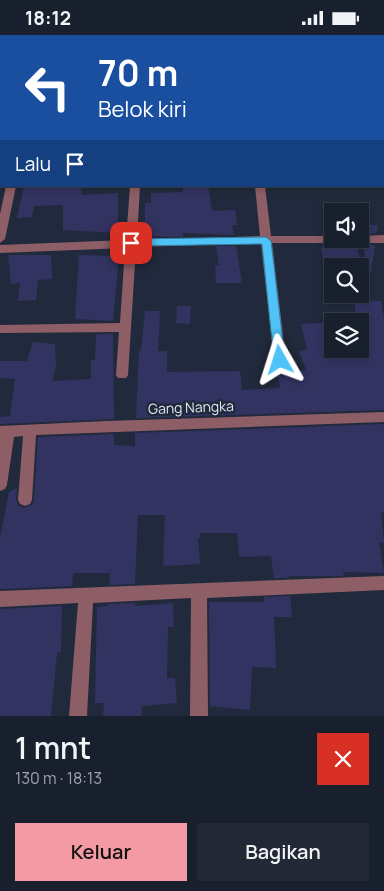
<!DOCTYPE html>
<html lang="id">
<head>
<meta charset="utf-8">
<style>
	body { margin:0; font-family:Manrope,sans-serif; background:#222835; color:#f1f3f6; height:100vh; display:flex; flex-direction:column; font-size:19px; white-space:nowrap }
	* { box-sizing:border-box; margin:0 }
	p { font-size:16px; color:#9fa3aa }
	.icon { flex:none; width:28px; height:28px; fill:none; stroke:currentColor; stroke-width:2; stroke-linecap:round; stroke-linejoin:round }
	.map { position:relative; height:681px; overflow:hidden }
	.sheet { display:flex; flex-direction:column; background:#19202d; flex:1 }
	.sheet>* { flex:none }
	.top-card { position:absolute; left:0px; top:0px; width:385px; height:152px; box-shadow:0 2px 8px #0003,0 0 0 1px #373e49; background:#1a4fa0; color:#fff; overflow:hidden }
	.fabs { position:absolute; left:324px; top:168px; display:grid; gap:10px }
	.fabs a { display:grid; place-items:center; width:45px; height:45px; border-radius:0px; background:#19202d; box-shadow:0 2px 8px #0003,0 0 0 1px #373e49; font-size:25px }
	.pin { position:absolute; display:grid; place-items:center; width:42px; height:42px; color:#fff; margin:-21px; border-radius:10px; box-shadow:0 2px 8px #0006 }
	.me { position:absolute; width:55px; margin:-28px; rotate:354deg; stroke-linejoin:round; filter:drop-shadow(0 0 4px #0008) }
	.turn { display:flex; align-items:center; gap:18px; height:105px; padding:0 15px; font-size:22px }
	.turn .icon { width:65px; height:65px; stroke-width:2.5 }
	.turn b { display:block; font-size:35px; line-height:42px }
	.then { display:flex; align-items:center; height:48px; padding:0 15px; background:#0003; gap:10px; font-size:19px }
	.round { display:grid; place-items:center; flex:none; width:52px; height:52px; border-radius:0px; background:#222835 }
	.overview { display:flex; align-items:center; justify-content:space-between; height:85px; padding:0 15px }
	h1 { font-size:30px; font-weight:600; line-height:38px }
	.cta { display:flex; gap:10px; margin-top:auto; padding:10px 15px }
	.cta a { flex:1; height:58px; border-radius:0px; background:#f49aa5; color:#111; font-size:20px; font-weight:600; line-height:58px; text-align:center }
	.cta a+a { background:#222835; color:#f1f3f6 }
	.status { display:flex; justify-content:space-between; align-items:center; height:35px; padding:0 25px; background:#19202d; direction:ltr }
	.status svg { height:14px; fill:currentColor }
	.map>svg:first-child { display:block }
	.building { fill:#333362 }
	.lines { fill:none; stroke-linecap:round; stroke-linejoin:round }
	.street { fill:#8d5e65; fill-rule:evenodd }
	.secondary { fill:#c57a87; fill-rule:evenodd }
	.route { fill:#4fc3f7; stroke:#337fa1 }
	.labels { text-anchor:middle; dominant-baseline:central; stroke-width:5; stroke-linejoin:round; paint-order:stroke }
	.street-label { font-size:14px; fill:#e1e8f4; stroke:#212a3c }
</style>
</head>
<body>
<div class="status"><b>18:12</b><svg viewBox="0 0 49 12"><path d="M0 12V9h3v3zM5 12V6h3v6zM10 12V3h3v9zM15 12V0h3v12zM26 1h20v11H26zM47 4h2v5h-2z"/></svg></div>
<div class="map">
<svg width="384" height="681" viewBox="0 0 384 681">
	<rect width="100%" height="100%" fill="#212a3c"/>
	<g class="building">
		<polygon points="24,151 82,151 81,160 118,158 118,198 63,195 63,170 34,171 32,182 17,183"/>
		<polygon points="183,151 208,151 212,176 235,175 237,190 232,190 234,200 183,198 183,202 139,201 140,187 145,186 145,168 151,168 151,158 183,157"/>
		<polygon points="360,190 378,190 376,198 361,199"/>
		<polygon points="363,210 375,210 371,237 368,237"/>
		<polygon points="216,211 236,211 242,248 216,248 215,230 219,230"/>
		<polygon points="321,212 357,213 361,231 325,231"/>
		<polygon points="8,220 51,220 52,244 38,245 36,265 18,266 20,248 11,249"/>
		<polygon points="79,220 119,221 113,286 75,284"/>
		<polygon points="354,259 369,259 370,266 381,266 384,285 384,375 136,383 139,316 141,316 145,276 160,276 158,316 167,316 167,337 240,336 242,355 280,353 278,337 306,335 299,316 307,315 301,289 332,287 332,314 367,314 361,286 356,286"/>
		<polygon points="177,271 191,271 190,289 176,288"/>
		<polygon points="96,299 113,299 114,384 0,389 0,382 10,381 15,344 0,343 0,326 27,326 33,307 55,309 56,331 52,346 91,344 91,325 95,325"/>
		<polygon points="384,389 384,477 381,478 384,508 379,507 384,538 343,537 344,541 289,541 289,543 274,543 271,521 239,522 237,498 200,498 200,503 198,503 200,529 163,531 165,480 138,480 135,549 109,550 110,538 73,538 72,551 0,554 0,503 9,457 17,453 16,465 18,470 24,473 32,470 34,465 38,402 114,399 114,410 135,411 135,398"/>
		<polygon points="290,561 292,582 274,582 276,633 252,632 250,675 210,671 209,567 264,567 264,562"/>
		<polygon points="135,568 135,571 173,568 174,592 168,592 167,643 175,643 177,668 142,671 141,681 103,681 104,668 95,668 97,572 108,571 108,569"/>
		<polygon points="62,571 61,617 57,618 51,681 0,681 0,574"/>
	</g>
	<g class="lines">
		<g class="street">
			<rect x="136" y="0" width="8" height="1"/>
			<rect x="234" y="0" width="8" height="1"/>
			<polygon points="6,151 16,151 5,204 0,208 0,179"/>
			<polygon points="130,151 140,151 137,205 260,201 255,151 265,151 271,201 332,201 332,204 360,204 360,201 384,200 384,208 272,208 286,325 280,330 274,325 261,208 136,212 128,340 126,343 118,343 116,340 119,297 0,298 0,290 120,288 125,213 0,218 0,210 126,205"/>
			<polygon points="384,377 384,387 36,400 32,465 30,469 25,471 20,469 18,465 23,401 14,402 7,450 5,454 0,456 0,391 106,386"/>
			<polygon points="384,541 384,555 207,563 208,681 190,681 191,563 93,568 87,681 69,681 78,568 0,572 0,556"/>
		</g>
		<g class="secondary">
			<polygon points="357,0 365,0 366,1 358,1"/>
			<rect x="0" y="57" width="1" height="6"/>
		</g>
	</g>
	<polygon class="route" points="266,202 271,206 285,325 280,330 274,325 262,209 131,211 126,208 131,204"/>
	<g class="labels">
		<g class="street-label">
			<text transform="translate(191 372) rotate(-2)">Gang Nangka</text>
		</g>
	</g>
</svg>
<div class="fabs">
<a><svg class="icon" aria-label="sound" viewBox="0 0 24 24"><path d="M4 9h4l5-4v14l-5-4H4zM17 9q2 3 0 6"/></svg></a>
<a><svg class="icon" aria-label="search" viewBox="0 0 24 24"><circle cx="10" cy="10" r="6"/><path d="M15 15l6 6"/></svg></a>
<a><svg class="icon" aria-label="layers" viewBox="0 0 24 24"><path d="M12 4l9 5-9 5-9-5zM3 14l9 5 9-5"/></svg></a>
</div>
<div class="pin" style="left:131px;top:208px;background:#d93025"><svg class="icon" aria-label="arrive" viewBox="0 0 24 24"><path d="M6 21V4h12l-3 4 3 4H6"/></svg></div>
<svg class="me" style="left:280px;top:325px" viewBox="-20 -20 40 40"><path d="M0-17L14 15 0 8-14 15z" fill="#4fc3f7" stroke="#fff" stroke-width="4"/></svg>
<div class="top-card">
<div class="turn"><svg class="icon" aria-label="left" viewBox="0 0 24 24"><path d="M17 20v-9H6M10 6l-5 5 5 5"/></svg><div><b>70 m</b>Belok kiri</div></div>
<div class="then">Lalu<svg class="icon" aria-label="arrive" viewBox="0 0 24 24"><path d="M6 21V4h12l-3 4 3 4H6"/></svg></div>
</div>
</div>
<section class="sheet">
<div class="overview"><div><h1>1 mnt</h1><p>130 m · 18:13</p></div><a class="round" style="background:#d93025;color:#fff"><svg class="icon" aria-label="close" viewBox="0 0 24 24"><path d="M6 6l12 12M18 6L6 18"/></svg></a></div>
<div class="cta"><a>Keluar</a><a>Bagikan</a></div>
</section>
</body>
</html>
